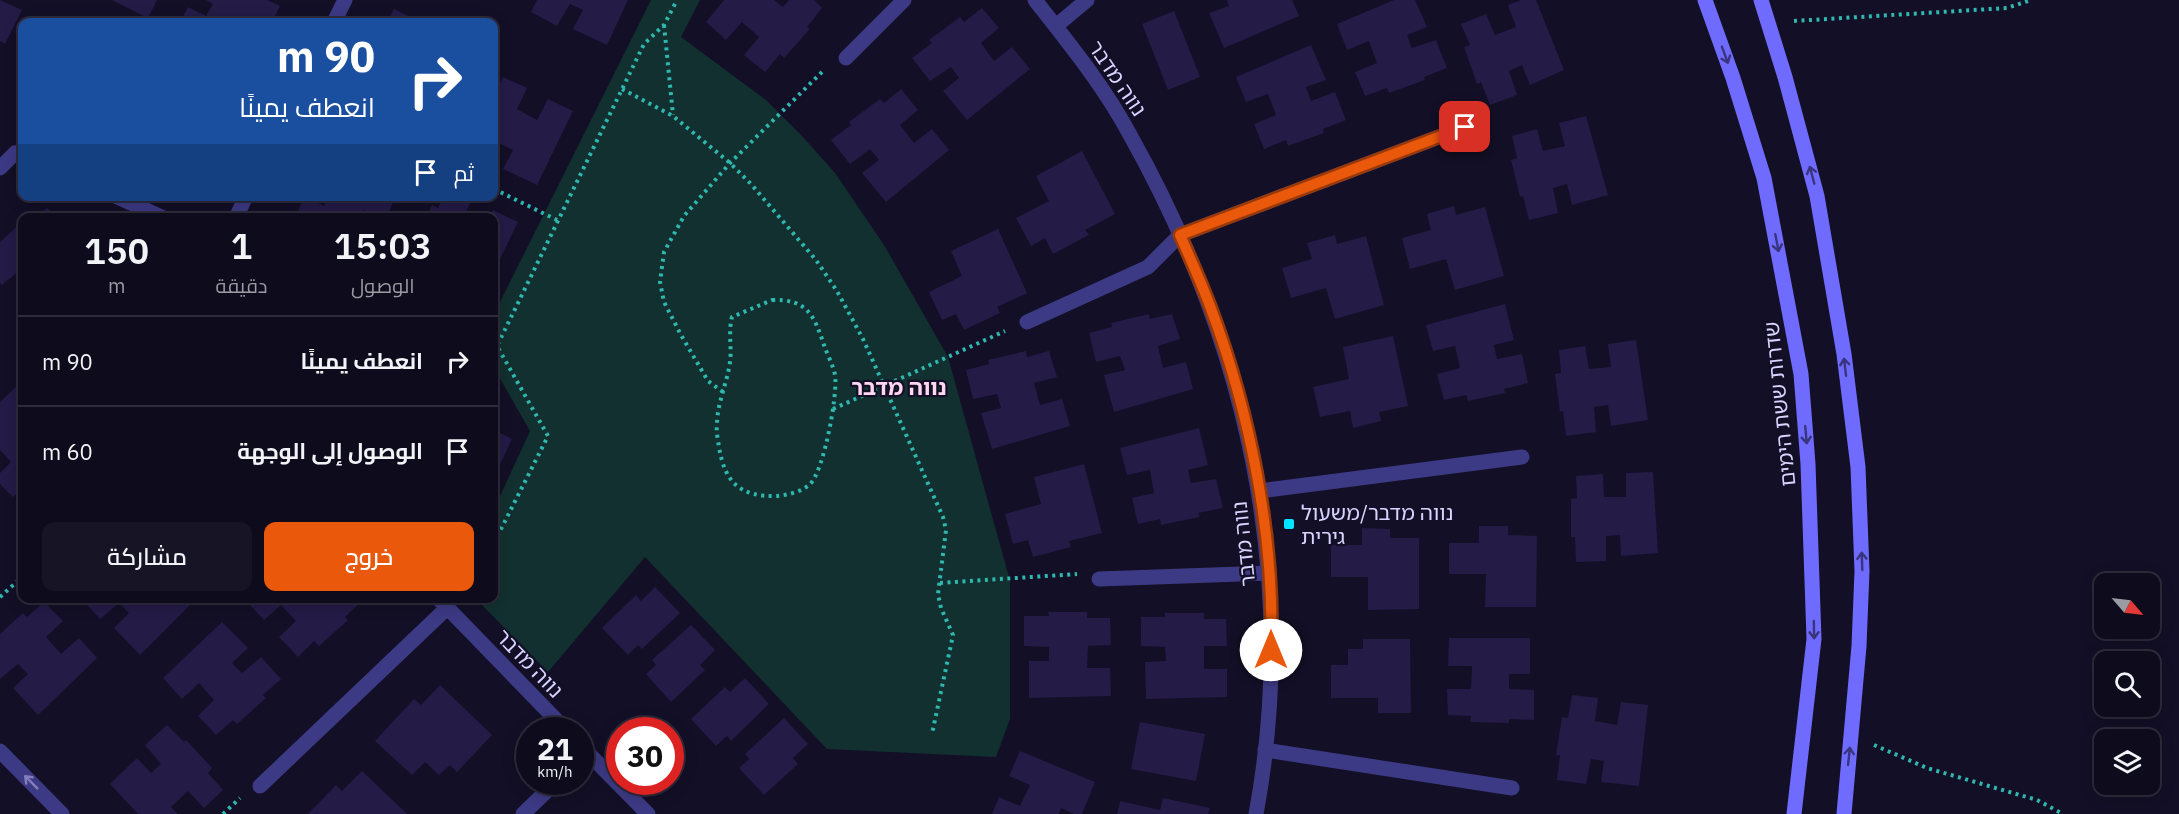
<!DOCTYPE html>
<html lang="ar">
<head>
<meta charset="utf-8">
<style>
	body { margin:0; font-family:"IBM Plex Sans",Cairo,"Noto Sans Hebrew",sans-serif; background:#171425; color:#f1f3f6; direction:rtl; height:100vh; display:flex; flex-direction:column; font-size:22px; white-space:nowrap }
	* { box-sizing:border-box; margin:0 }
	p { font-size:20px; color:#9b9ba3 }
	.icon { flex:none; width:33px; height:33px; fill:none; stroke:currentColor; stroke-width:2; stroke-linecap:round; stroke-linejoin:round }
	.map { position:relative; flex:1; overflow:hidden; direction:ltr }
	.side { position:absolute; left:18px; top:213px; width:480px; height:390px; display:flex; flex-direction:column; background:#0e0b1c; border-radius:12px; box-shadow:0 3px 15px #0003,0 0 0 2px #2e2b3b; direction:rtl }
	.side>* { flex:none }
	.top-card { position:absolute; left:18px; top:18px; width:480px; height:183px; border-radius:12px; box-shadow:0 3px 15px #0003,0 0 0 2px #2e2b3b; direction:rtl; background:#1a4fa0; color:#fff; overflow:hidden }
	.needle { width:39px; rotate:118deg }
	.tools { position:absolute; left:2094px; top:573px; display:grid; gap:12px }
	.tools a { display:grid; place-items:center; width:66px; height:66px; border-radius:12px; background:#0e0b1c; box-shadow:0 3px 15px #0003,0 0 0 2px #2e2b3b; font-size:30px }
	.speed { position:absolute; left:516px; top:717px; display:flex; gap:12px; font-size:30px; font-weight:700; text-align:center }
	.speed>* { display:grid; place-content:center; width:78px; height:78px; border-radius:50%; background:#0e0b1c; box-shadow:0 3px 15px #0003,0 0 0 2px #2e2b3b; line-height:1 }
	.speed small { font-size:15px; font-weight:400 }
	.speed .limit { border:9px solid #d22; background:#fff; color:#111 }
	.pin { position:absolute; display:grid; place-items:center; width:51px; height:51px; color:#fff; margin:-26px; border-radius:12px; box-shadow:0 3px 9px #0006 }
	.me { position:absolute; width:66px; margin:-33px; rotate:0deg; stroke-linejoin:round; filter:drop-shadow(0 0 4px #0008) }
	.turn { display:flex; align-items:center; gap:21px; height:126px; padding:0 24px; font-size:27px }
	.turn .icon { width:78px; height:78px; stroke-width:2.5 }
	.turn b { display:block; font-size:42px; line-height:51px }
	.then { display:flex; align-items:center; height:57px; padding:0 24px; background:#0003; gap:12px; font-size:22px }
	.eta { display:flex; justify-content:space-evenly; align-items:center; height:102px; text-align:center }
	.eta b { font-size:36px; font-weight:600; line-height:42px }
	.button { display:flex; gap:12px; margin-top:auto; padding:12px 24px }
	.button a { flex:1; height:69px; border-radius:12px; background:#ea580c; color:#fff; font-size:24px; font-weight:600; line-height:69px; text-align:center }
	.button a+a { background:#171425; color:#f1f3f6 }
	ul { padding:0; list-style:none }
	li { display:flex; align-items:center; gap:18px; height:90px; padding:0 24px; border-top:2px solid #2e2b3b }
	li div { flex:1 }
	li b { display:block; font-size:22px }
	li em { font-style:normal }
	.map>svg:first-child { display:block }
	.green { fill:#12302f }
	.building { fill:#241b47 }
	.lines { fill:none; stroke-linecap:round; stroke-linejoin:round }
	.path { stroke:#2fb8b0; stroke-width:4; stroke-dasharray:3 4.5; stroke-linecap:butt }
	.minor { stroke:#3d3a85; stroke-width:15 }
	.tertiary { stroke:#3d3a85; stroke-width:15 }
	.secondary { stroke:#6f6bff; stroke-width:15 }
	.oneway { stroke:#38347d }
	.oneway2 { stroke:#837fbc }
	.route-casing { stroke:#983908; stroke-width:15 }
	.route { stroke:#ea580c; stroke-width:10 }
	.poi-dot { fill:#00e5ff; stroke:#130f26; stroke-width:2 }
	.labels { text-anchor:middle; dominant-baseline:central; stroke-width:4.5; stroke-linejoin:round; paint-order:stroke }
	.street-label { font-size:21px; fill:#d9d4ff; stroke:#130f26 }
	.poi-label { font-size:21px; fill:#d9d4ff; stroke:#130f26; text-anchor:start }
	.neighbourhood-label { font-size:22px; font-weight:bold; fill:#ffd6f0; stroke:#130f26 }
</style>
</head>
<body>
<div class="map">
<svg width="2179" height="814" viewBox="0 0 2179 814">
	<rect width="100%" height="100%" fill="#130f26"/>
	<polygon class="green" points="651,0 700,0 681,37 766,100 802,136 835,173 884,245 948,357 1010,581 1010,719 996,757 827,749 645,557 548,672 476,599 494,598 494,509 530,431 494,368 494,314"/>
	<g class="building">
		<polygon points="0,0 22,10 5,44 0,41"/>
		<polygon points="112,0 157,0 148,18"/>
		<polygon points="206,0 267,0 280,6 272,22 251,22 247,20 246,22 180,22 188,7 206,16 213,4"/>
		<polygon points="537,0 628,0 607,45 573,29 583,10 570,4 557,26 531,12"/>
		<polygon points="724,0 774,0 783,7 789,0 814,0 822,8 807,27 810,29 784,58 780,54 765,72 744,55 759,37 742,22 726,40 706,22"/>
		<polygon points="1227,0 1292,0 1299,16 1224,48 1209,13 1229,6"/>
		<polygon points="1394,0 1415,0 1427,27 1407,35 1412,48 1436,40 1447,68 1424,77 1425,80 1389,93 1387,88 1365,96 1355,72 1377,63 1369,41 1347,50 1337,24"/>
		<polygon points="1521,0 1536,0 1564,70 1530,85 1522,65 1509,71 1517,95 1490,105 1481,82 1477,84 1464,47 1470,45 1461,24 1486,14 1495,35 1516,27 1508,5"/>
		<polygon points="982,8 999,28 981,43 994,61 1012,47 1030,69 967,120 943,91 959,78 951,67 930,81 912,58 932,43 929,40 960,17 964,22"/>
		<polygon points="394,9 421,22 387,22"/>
		<polygon points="1174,11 1200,77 1168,90 1142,24"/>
		<polygon points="1311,45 1326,80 1306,87 1311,101 1335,92 1346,120 1323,129 1324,133 1288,146 1286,140 1264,149 1254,124 1276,115 1268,94 1246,102 1236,77"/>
		<polygon points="503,77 527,88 517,109 537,120 548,99 573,111 537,185 503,169 513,150 500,144 494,155 494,96"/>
		<polygon points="901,89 918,110 900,125 914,143 932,129 949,150 886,202 862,173 879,160 870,149 850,164 831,140 851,125 849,122 880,99 884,103"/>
		<polygon points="1586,116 1608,195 1572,205 1567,184 1553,188 1558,213 1529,220 1523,196 1520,197 1511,160 1517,158 1512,136 1537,129 1543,151 1565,146 1559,123"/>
		<polygon points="1082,151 1115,214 1085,230 1089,235 1053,254 1045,238 1031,246 1016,218 1049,201 1036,176"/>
		<polygon points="305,196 324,206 328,196 396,196 386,218 380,218 364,210 360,218 295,218"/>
		<polygon points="444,196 467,196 472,199 463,218 426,218 432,205 438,208"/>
		<polygon points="1454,206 1456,215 1485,207 1504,276 1455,290 1446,259 1410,269 1402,238 1431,230 1427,214"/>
		<polygon points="47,208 57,218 36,218"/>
		<polygon points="493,210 518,222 494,271 494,218 489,218"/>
		<polygon points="22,222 22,268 2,285 0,283 0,242"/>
		<polygon points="998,229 1027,293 997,307 1000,313 964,330 956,314 942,320 929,292 962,276 951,251"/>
		<polygon points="1335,235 1337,244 1366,236 1384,305 1335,319 1326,288 1291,298 1282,268 1312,259 1307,243"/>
		<polygon points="1505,304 1514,340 1494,345 1497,359 1522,354 1528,383 1504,389 1505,393 1468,401 1466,395 1444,400 1437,374 1460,368 1455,346 1433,351 1426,325"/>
		<polygon points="1149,314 1150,319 1172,314 1180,339 1158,346 1163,368 1186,362 1193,389 1114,412 1104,375 1125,370 1120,356 1096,362 1089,333 1112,327 1111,323"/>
		<polygon points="1393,336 1408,406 1379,412 1381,421 1353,428 1350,411 1320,417 1313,387 1349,379 1343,347"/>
		<polygon points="1636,340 1648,420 1611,426 1608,405 1594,407 1596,432 1566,436 1563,411 1560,412 1555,374 1561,373 1559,350 1585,346 1589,369 1611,367 1608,344"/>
		<polygon points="1026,351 1027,357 1049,351 1057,377 1034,383 1040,405 1062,399 1070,426 992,449 981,413 1001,408 997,394 973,399 966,370 989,364 988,360"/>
		<polygon points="19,384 22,388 22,488 13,497 0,484 0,473 11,462 0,450 0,402"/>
		<polygon points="1199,428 1208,465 1188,470 1191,483 1216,479 1223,508 1198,513 1200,517 1161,525 1160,519 1138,524 1132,498 1154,493 1150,470 1127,475 1120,448"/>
		<polygon points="494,430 512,439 496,473 494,472"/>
		<polygon points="1084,464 1102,533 1069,541 1071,547 1033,557 1028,540 1013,544 1005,514 1041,504 1034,477"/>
		<polygon points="1653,472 1658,553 1621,556 1620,535 1606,536 1606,561 1576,562 1575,537 1571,537 1571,499 1577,498 1576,476 1603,474 1604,497 1626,497 1626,473"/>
		<polygon points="1479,526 1508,526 1508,535 1537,536 1536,607 1485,607 1486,574 1449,574 1449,543 1479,543"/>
		<polygon points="1362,528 1390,529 1390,538 1419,538 1419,609 1368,610 1368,577 1331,577 1331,545 1362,545"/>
		<polygon points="655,587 680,613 642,649 638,645 628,655 602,628 636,595 641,601"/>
		<polygon points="81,598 197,598 140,655 114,628 129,613 119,603 100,619"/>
		<polygon points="246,598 361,598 363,600 345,617 348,620 319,646 314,641 298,657 279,637 296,621 281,605 264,620 245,600"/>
		<polygon points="44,602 63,621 46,637 61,654 79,638 97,658 38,715 13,688 28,674 18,664 0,679 0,634 23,613 27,617"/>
		<polygon points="1048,612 1087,612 1087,618 1110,618 1111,645 1088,646 1087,668 1110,668 1111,696 1029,698 1029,661 1049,661 1049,647 1024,646 1024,616 1049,616"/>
		<polygon points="1165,613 1204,613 1204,619 1226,619 1227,646 1204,646 1204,669 1227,669 1227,697 1146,699 1145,662 1166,661 1165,647 1141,646 1141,617 1165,617"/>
		<polygon points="222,622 248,648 232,663 242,673 261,657 281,679 263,695 266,698 237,724 233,720 216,735 198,716 214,700 199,683 182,699 163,678"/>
		<polygon points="691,625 715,650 700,665 705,670 671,702 646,674 656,665 652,660"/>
		<polygon points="1449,638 1530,638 1530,674 1509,674 1509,689 1534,690 1534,720 1509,719 1509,723 1470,722 1471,716 1448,715 1447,689 1471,689 1472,666 1448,666"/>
		<polygon points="1363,639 1410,639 1411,713 1378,713 1378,698 1331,698 1331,665 1348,665 1348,649 1363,649"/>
		<polygon points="745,678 769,704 731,741 727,736 716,746 691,719 725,687 730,692"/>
		<polygon points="440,685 492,735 457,772 450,765 439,775 425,762 412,775 375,741 414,699 421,705"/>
		<polygon points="1572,695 1598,698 1595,721 1617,725 1621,702 1648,705 1639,786 1601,782 1604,761 1591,759 1586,784 1557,780 1560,755 1556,755 1562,717 1568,718"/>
		<polygon points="784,718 808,744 793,758 798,764 764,795 739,768 749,759 745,754"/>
		<polygon points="1140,722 1205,734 1196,781 1131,769"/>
		<polygon points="167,725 184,742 186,740 212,768 208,773 223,790 204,808 188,791 171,807 178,814 138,814 110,784 137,758 151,773 161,764 145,745"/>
		<polygon points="1020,751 1095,782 1082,814 1074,814 1061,808 1059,814 992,814 999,797 1020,806 1030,785 1009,776"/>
		<polygon points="362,771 407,814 308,814 336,785 342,791"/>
		<polygon points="1163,798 1210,808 1208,814 1117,814 1120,801 1160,810"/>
	</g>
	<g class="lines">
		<g class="path">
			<polyline points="1794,21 2007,8 2031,0"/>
			<polyline points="664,25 673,115"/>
			<polyline points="622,89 673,116 730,163 751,184 816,260 837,291 863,339 943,517 946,530 938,594 941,608 953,635 932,734"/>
			<polyline points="494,189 557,220"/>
			<path d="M 772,300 C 807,299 814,315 824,345 C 827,354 833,365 835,375 C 838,394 824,471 810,484 C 802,492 787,495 777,496 C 740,497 725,483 719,447 C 718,440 716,432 717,425 C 717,403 727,384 730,362 C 732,347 728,332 732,317 Z"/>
			<polyline points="723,392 708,381 681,335 664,302 660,282 664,252 684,216 730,163 824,70"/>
			<polyline points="833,409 1005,331"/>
			<polyline points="494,543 548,436 497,346 644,44 664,25 677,0"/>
			<polyline points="940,583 1077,574"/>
			<polyline points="0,597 22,577"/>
			<polyline points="1874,745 1927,768 2037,800 2063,814"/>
			<polyline points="223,814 240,798"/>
		</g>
		<g class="minor">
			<path d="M 1035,0 C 1068,42 1103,85 1129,133 C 1246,341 1300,577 1256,814"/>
			<polyline points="334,22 345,0"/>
			<polyline points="1056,26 1087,0"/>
			<polyline points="846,58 904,0"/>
			<polyline points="0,168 15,153 22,157"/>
			<polyline points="115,196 164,218"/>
			<polyline points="236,218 246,196"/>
			<polyline points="1027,322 1148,267 1180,235 1465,127"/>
			<polyline points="1259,491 1522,457"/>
			<polyline points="1099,579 1269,573"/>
			<polyline points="438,598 566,730"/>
			<polyline points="580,745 648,814"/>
			<polyline points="1265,750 1512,788"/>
			<polyline points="260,786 447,608"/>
			<polyline points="523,814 556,782"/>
		</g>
		<polyline class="tertiary" points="0,751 62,814"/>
		<g class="secondary">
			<polyline points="1705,0 1733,78 1764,178 1801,374 1808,464 1814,639 1794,814"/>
			<polyline points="1761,0 1785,77 1817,196 1844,354 1858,467 1862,571 1859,646 1844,814"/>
		</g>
	</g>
	<defs><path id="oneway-shaft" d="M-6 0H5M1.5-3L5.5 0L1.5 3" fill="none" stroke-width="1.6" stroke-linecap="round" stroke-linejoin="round" transform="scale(1.5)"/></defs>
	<g class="oneway">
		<use href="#oneway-shaft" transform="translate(1725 55) rotate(70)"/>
		<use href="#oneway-shaft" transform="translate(1812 175) rotate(-105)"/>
		<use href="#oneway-shaft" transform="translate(1777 243) rotate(79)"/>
		<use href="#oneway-shaft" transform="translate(1845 367) rotate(-97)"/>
		<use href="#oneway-shaft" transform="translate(1806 435) rotate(85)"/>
		<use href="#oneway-shaft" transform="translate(1862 561) rotate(-92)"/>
		<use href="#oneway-shaft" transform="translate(1814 630) rotate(89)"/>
		<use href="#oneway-shaft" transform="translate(1849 756) rotate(-84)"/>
	</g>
	<use class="oneway2" href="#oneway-shaft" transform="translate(31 782) rotate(-135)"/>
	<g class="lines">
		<g class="route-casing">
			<path id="route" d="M 1271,650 C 1275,537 1250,412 1210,306 C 1201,282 1190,258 1180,235 L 1465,127"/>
		</g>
		<use href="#route" class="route"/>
	</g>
	<rect class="poi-dot" x="1283" y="518" width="12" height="12" rx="3"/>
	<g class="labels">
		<g class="street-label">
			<text transform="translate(1118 78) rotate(56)">נווה מדבר</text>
			<text transform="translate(1779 404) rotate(-96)">שדרות ששת הימים</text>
			<text transform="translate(1243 544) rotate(-96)">נווה מדבר</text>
			<text transform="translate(530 663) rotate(46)">נווה מדבר</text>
		</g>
		<g class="poi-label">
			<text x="1301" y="512">נווה מדבר/משעול<tspan x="1301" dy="24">גירית</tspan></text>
		</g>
		<g class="neighbourhood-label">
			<text x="899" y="386">נווה מדבר</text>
		</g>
	</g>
</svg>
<div class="tools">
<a><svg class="needle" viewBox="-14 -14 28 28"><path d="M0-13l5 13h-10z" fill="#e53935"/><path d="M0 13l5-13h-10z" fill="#9b9ba3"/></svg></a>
<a><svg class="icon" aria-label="search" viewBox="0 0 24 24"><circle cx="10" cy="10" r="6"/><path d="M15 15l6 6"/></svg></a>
<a><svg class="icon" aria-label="layers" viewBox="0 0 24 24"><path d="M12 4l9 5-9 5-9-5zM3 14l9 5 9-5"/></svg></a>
</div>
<div class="speed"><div>21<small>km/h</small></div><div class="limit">30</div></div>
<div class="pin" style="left:1465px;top:127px;background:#d93025"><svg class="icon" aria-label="arrive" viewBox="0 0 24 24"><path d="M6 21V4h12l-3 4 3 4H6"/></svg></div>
<svg class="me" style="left:1271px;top:650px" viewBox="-20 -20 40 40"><circle r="19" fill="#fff"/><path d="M0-13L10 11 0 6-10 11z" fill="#ea580c"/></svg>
<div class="top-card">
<div class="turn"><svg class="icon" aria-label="right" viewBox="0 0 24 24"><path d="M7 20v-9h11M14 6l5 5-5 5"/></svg><div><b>90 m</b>انعطف يمينًا</div></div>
<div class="then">ثم<svg class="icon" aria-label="arrive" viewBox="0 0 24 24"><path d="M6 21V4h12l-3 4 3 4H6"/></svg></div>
</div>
<section class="side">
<div class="eta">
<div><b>15:03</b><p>الوصول</p></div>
<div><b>1</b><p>دقيقة</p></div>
<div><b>150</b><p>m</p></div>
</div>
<ul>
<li><svg class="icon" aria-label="right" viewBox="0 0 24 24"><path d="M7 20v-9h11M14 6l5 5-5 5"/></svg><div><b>انعطف يمينًا</b></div><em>90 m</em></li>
<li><svg class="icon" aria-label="arrive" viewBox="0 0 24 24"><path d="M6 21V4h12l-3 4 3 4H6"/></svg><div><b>الوصول إلى الوجهة</b></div><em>60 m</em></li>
</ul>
<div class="button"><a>خروج</a><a>مشاركة</a></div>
</section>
</div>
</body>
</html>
